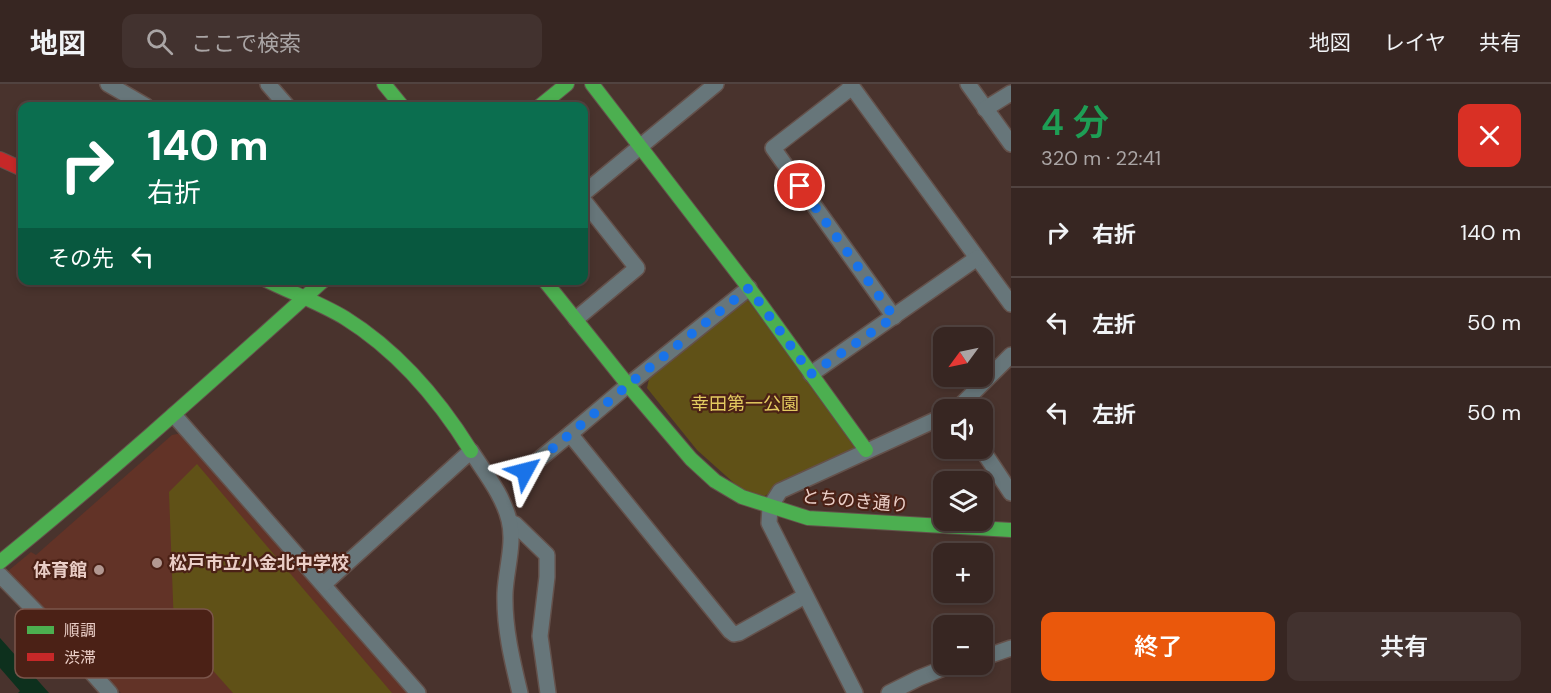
<!DOCTYPE html>
<html lang="ja">
<head>
<meta charset="utf-8">
<style>
	body { margin:0; font-family:"DM Sans","Noto Sans JP",sans-serif; background:#42322f; color:#f1f3f6; height:100vh; display:flex; flex-direction:column; font-size:22px; white-space:nowrap }
	* { box-sizing:border-box; margin:0 }
	p { font-size:20px; color:#aaa5a5 }
	.icon { flex:none; width:33px; height:33px; fill:none; stroke:currentColor; stroke-width:2; stroke-linecap:round; stroke-linejoin:round }
	.map { position:relative; flex:1; overflow:hidden }
	.details { display:flex; flex-direction:column; background:#372622; width:540px }
	.details>* { flex:none }
	.guide { position:absolute; left:18px; top:18px; width:570px; height:183px; border-radius:12px; box-shadow:0 3px 9px #0003,0 0 0 2px #514340; background:#0b6e4f; color:#fff; overflow:hidden }
	.needle { width:39px; rotate:237deg }
	.tools { position:absolute; left:933px; top:243px; display:grid; gap:12px }
	.tools a { display:grid; place-items:center; width:60px; height:60px; border-radius:12px; background:#372622; box-shadow:0 3px 9px #0003,0 0 0 2px #514340; font-size:30px }
	.pin { position:absolute; display:grid; place-items:center; width:51px; height:51px; color:#fff; margin:-26px; border:3px solid #fff; border-radius:50%; box-shadow:0 2px 6px #0007 }
	.me { position:absolute; width:66px; margin:-33px; rotate:52deg; stroke-linejoin:round; filter:drop-shadow(0 0 4px #0008) }
	.turn { display:flex; align-items:center; gap:21px; height:126px; padding:0 30px; font-size:27px }
	.turn .icon { width:78px; height:78px; stroke-width:2.5 }
	.turn b { display:block; font-size:42px; line-height:51px }
	.then { display:flex; align-items:center; height:57px; padding:0 30px; background:#0003; gap:12px; font-size:22px }
	.round { display:grid; place-items:center; flex:none; width:63px; height:63px; border-radius:12px; background:#42322f }
	.headline { display:flex; align-items:center; justify-content:space-between; height:102px; padding:0 30px }
	h1 { font-size:36px; font-weight:600; line-height:45px; color:#1e9e55 }
	.primary-button { display:flex; gap:12px; margin-top:auto; padding:12px 30px }
	.primary-button a { flex:1; height:69px; border-radius:12px; background:#ea580c; color:#fff; font-size:24px; font-weight:600; line-height:69px; text-align:center }
	.primary-button a+a { background:#42322f; color:#f1f3f6 }
	ul { padding:0; list-style:none }
	li { display:flex; align-items:center; gap:18px; height:90px; padding:0 30px; border-top:2px solid #514340 }
	li div { flex:1 }
	li b { display:block; font-size:22px }
	li em { font-style:normal }
	header { display:flex; align-items:center; gap:36px; box-sizing:border-box; height:84px; padding:0 30px; background:#372622; border-bottom:2px solid #514340 }
	header strong { font-size:28px }
	nav { display:flex; gap:33px; margin-inline-start:auto; font-size:21px }
	.search { width:420px; height:54px; background:#42322f; display:flex; align-items:center; gap:15px; box-sizing:border-box; padding:0 21px; border-radius:12px; color:#aaa5a5; font-size:22px }
	main { display:flex; flex:1; min-height:0 }
	.map>svg:first-child { display:block }
	.built { fill:#623327 }
	.green { fill:#605117 }
	.water { fill:#0d301d }
	.lines { fill:none; stroke-linecap:round; stroke-linejoin:round }
	.street-casing { stroke:#64514b; stroke-width:18 }
	.fast-casing { stroke:#64514b; stroke-width:16 }
	.jam-casing { stroke:#64514b; stroke-width:16 }
	.street { stroke:#67767a; stroke-width:15 }
	.fast { stroke:#4caf50; stroke-width:14 }
	.jam { stroke:#c62828; stroke-width:14 }
	.route { stroke:#1a73e8; stroke-width:10; stroke-dasharray:0 18 }
	.poi-dot { fill:#b29891; stroke:#4b2116; stroke-width:2 }
	.labels { text-anchor:middle; dominant-baseline:central; stroke-width:4.5; stroke-linejoin:round; paint-order:stroke }
	.park-label { font-size:18px; fill:#e3ca60; stroke:#4b2116 }
	.street-label { font-size:18px; fill:#eacec7; stroke:#4b2116 }
	.poi-label { font-size:18px; font-weight:bold; fill:#eacec7; stroke:#4b2116; text-anchor:start }
	.key { fill:#4b2116; stroke:#7b554b; stroke-width:1.5 }
	.key-label { font-size:16px; fill:#eacec7 }
</style>
</head>
<body>
<header>
<strong>地図</strong>
<div class="search"><svg class="icon" aria-label="search" viewBox="0 0 24 24"><circle cx="10" cy="10" r="6"/><path d="M15 15l6 6"/></svg>ここで検索</div>
<nav><a>地図</a><a>レイヤ</a><a>共有</a></nav>
</header>
<main>
<div class="map">
<svg width="1011" height="609" viewBox="0 0 1011 609">
	<rect width="100%" height="100%" fill="#49332d"/>
	<polygon class="built" points="182,349 410,609 121,609 7,491 8,487 31,468 36,471 172,351"/>
	<g class="green">
		<polygon points="747,215 861,365 778,403 759,416 744,408 697,366 647,304 649,295"/>
		<polygon points="197,380 392,609 233,609 174,543 169,408"/>
	</g>
	<polygon class="water" points="0,554 49,609 18,609 20,607 0,584"/>
	<g class="lines">
		<g class="street-casing">
			<g id="street">
				<polyline points="108,0 146,22"/>
				<polyline points="268,0 287,22"/>
				<polyline points="850,0 1011,220"/>
				<polyline points="968,0 1011,60"/>
				<polyline points="852,3 773,64 894,233"/>
				<polyline points="985,25 1011,9"/>
				<polyline points="584,109 716,0"/>
				<polyline points="576,235 637,184 584,117"/>
				<polyline points="811,290 977,174"/>
				<polyline points="956,326 1011,271"/>
				<polyline points="174,331 418,609"/>
				<polyline points="570,350 730,547 734,550 739,549 805,512"/>
				<polyline points="981,364 1011,409"/>
				<polyline points="525,387 570,350 628,301 749,204"/>
				<polyline points="510,438 515,440 547,471 547,493 540,552 548,609"/>
				<polyline points="0,491 52,544 110,609"/>
				<path d="M 324,500 L 471,367 C 485,389 503,411 509,436 C 515,459 506,485 505,509 C 504,543 512,576 520,609"/>
				<polyline points="982,574 1011,564"/>
				<polyline points="855,609 769,439 770,423 780,407 944,332"/>
				<polyline points="889,609 919,594 954,580"/>
			</g>
		</g>
		<g class="fast-casing">
			<g id="fast">
				<polyline points="384,0 402,22"/>
				<polyline points="592,0 749,204 866,366"/>
				<polyline points="540,22 567,0"/>
				<path d="M 266,196 C 292,209 320,219 345,234 C 398,267 438,314 471,367"/>
				<polyline points="544,196 628,301 691,375 715,397 742,413 808,434 1011,446"/>
				<path d="M 0,478 C 111,388 217,292 324,196"/>
			</g>
		</g>
		<g class="jam-casing">
			<polyline id="jam" points="0,75 22,85"/>
		</g>
		<use href="#street" class="street"/>
		<use href="#fast" class="fast"/>
		<use href="#jam" class="jam"/>
	</g>
	<g class="lines">
		<polyline class="route" points="525,387 570,350 628,301 749,204 811,290 894,233 800,102"/>
	</g>
	<g class="poi-dot">
		<circle cx="157" cy="479" r="6"/>
		<circle cx="99" cy="486" r="6"/>
	</g>
	<g class="labels">
		<g class="park-label">
			<text x="745" y="320">幸田第一公園</text>
		</g>
		<g class="street-label">
			<text transform="translate(855 417) rotate(5)">とちのき通り</text>
		</g>
		<g class="poi-label">
			<text x="169" y="479">松戸市立小金北中学校</text>
			<text x="87" y="486" text-anchor="end">体育館</text>
		</g>
	</g>
	<rect x="15" y="525" width="198" height="69" rx="9" class="key"/>
	<rect x="27" y="542" width="27" height="8" fill="#4caf50"/>
	<rect x="27" y="569" width="27" height="8" fill="#c62828"/>
	<g class="key-label">
		<text x="64" y="552">順調</text>
		<text x="64" y="579">渋滞</text>
	</g>
</svg>
<div class="tools">
<a><svg class="needle" viewBox="-14 -14 28 28"><path d="M0-13l5 13h-10z" fill="#e53935"/><path d="M0 13l5-13h-10z" fill="#aaa5a5"/></svg></a>
<a><svg class="icon" aria-label="sound" viewBox="0 0 24 24"><path d="M4 9h4l5-4v14l-5-4H4zM17 9q2 3 0 6"/></svg></a>
<a><svg class="icon" aria-label="layers" viewBox="0 0 24 24"><path d="M12 4l9 5-9 5-9-5zM3 14l9 5 9-5"/></svg></a>
<a>+</a>
<a>−</a>
</div>
<div class="pin" style="left:800px;top:102px;background:#d93025"><svg class="icon" aria-label="arrive" viewBox="0 0 24 24"><path d="M6 21V4h12l-3 4 3 4H6"/></svg></div>
<svg class="me" style="left:525px;top:387px" viewBox="-20 -20 40 40"><path d="M0-17L14 15 0 8-14 15z" fill="#1a73e8" stroke="#fff" stroke-width="4"/></svg>
<div class="guide">
<div class="turn"><svg class="icon" aria-label="right" viewBox="0 0 24 24"><path d="M7 20v-9h11M14 6l5 5-5 5"/></svg><div><b>140 m</b>右折</div></div>
<div class="then">その先<svg class="icon" aria-label="left" viewBox="0 0 24 24"><path d="M17 20v-9H6M10 6l-5 5 5 5"/></svg></div>
</div>
</div>
<section class="details">
<div class="headline"><div><h1>4 分</h1><p>320 m · 22:41</p></div><a class="round" style="background:#d93025;color:#fff"><svg class="icon" aria-label="close" viewBox="0 0 24 24"><path d="M6 6l12 12M18 6L6 18"/></svg></a></div>
<ul>
<li><svg class="icon" aria-label="right" viewBox="0 0 24 24"><path d="M7 20v-9h11M14 6l5 5-5 5"/></svg><div><b>右折</b></div><em>140 m</em></li>
<li><svg class="icon" aria-label="left" viewBox="0 0 24 24"><path d="M17 20v-9H6M10 6l-5 5 5 5"/></svg><div><b>左折</b></div><em>50 m</em></li>
<li><svg class="icon" aria-label="left" viewBox="0 0 24 24"><path d="M17 20v-9H6M10 6l-5 5 5 5"/></svg><div><b>左折</b></div><em>50 m</em></li>
</ul>
<div class="primary-button"><a>終了</a><a>共有</a></div>
</section>
</main>
</body>
</html>
